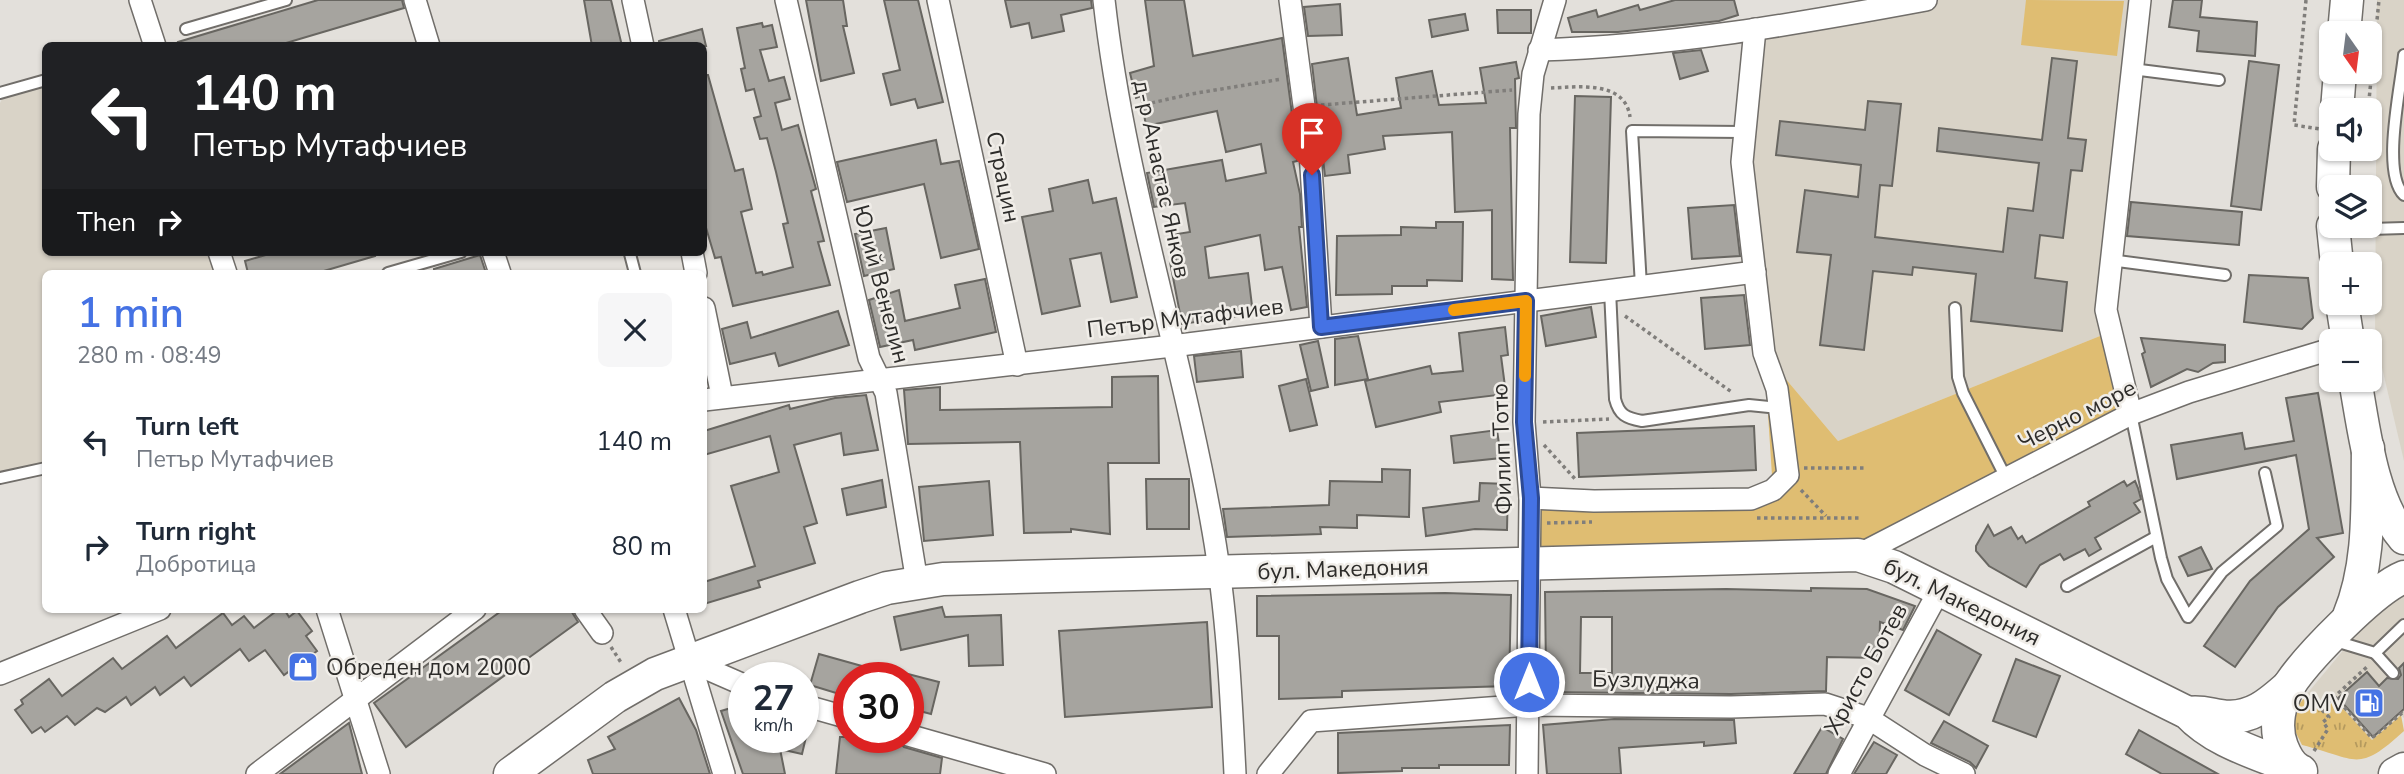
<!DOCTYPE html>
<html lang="en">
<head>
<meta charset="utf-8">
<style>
	body { margin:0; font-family:"Nunito Sans",sans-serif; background:#f6f6f7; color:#1f2937; height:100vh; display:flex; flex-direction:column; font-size:26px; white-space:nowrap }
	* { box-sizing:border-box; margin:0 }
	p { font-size:23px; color:#747a83 }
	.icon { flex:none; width:38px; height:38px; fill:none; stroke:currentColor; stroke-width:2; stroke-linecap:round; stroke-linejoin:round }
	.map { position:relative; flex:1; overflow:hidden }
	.side { position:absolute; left:42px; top:270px; width:665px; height:343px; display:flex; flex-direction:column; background:#fff; border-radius:10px; box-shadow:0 2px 5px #0004 }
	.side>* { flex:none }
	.hud { position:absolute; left:42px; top:42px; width:665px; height:214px; border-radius:10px; box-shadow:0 2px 5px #0004; background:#202124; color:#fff; overflow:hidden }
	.needle { width:46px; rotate:166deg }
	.buttons { position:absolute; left:2319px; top:21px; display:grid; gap:14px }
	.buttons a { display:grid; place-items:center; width:63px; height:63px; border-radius:10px; background:#fff; box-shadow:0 2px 5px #0004; font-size:35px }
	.speed { position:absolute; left:728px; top:662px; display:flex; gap:14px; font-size:35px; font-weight:700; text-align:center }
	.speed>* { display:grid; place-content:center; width:91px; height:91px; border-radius:50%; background:#fff; box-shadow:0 2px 5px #0004; line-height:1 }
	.speed small { font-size:18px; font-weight:400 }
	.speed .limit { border:10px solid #d22; background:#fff; color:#111 }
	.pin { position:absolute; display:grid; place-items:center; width:60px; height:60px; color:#fff; margin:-72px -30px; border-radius:50% 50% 50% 0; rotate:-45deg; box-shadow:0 0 7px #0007 }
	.pin .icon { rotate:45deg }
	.me { position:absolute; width:77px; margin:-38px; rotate:0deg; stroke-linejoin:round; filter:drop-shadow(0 0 5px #0008) }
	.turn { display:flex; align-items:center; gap:24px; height:147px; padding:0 35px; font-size:32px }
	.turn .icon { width:91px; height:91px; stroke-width:2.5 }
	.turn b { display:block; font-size:49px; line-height:60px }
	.then { display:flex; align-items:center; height:66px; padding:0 35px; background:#0003; gap:14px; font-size:26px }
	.round { display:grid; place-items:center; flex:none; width:74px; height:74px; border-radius:10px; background:#f6f6f7 }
	.summary { display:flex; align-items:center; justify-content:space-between; height:119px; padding:0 35px }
	h1 { font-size:42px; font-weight:600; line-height:52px; color:#4572e4 }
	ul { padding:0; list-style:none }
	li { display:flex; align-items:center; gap:21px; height:105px; padding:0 35px }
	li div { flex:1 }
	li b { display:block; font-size:26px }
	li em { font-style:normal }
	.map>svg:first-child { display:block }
	.built { fill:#d9d3c7 }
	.grass { fill:url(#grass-tufts) }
	.park { fill:#dfbd72 }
	.building { fill:#a6a49f; stroke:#686661; stroke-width:2; fill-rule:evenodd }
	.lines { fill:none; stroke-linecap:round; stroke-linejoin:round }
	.lane-casing { stroke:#716e6a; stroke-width:14 }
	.street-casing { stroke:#716e6a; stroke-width:24 }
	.secondary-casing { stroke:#716e6a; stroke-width:35 }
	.path { stroke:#807e7b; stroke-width:3.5; stroke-dasharray:3.5 3.5; stroke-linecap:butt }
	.lane { stroke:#fff; stroke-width:10 }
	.street { stroke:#fff; stroke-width:21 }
	.secondary { stroke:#fff; stroke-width:32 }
	.route-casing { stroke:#2d4a94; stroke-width:18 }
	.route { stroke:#4572e4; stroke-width:12 }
	.slow { stroke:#f59e0b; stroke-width:12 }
	.labels { text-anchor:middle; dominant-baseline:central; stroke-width:5; stroke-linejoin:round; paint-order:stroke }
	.street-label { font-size:23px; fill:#2d2c2a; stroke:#f0ede8 }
	.poi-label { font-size:23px; fill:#2d2c2a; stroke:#f0ede8; text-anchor:start }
</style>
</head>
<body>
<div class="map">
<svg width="2404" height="774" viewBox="0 0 2404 774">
	<defs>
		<pattern id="grass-tufts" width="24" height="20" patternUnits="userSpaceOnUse" patternTransform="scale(1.75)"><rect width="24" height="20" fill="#dfbd72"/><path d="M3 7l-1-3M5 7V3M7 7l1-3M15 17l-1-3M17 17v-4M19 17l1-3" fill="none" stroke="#b59a5e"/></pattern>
	</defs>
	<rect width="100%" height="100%" fill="#e3e0db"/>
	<g class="built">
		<polygon points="1918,0 2140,0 2110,332 1838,441 1764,353 1745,200 1755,29"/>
		<polygon points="2377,0 2404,0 2404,461 2375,338"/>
		<polygon points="45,86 46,252 211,252 217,273 46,273 45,463 0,472 0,103 2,99"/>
		<polygon points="2404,589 2404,718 2401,715 2372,740 2335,701 2322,711 2306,695 2386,599"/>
	</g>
	<path class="grass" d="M 2306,695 L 2322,711 L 2335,700 L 2372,740 L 2401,715 L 2404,731 C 2357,774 2358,759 2302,745 L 2289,719 Z"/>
	<g class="park">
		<polygon points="2026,0 2124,1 2117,56 2021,45"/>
		<polygon points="2110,332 2131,414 1858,555 1530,564 1530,498 1773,491 1764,353 1838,441"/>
	</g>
	<g class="building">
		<polygon points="318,0 402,0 404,8 276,46 179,46 178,42"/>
		<polygon points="584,0 611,0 622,46 592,46"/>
		<polygon points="806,0 843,0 847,26 843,26 854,73 821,81"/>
		<polygon points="884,0 918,0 943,102 918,108 915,99 891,105 883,74 900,70"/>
		<polygon points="1005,0 1091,0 1092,8 1061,15 1064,31 1032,38 1029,23 1011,27"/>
		<polygon points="1145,0 1184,0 1193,56 1282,38 1297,152 1297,161 1293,162 1300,194 1302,227 1299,227 1307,307 1291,310 1282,267 1265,270 1260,235 1205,247 1209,278 1248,273 1253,314 1182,324 1170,262 1176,261 1171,235 1190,232 1185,203 1154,207 1147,173 1222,160 1226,181 1266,173 1261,144 1226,152 1217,111 1146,126 1141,96 1136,98 1130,73 1154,66"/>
		<polygon points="1675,0 1734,0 1738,15 1719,21 1618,32 1572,32 1568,18 1596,10 1598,17 1638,5 1640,10"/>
		<polygon points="2173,0 2202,0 2200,17 2257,22 2255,56 2197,51 2199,31 2169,27"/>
		<polygon points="1340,4 1342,35 1308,36 1304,7"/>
		<polygon points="1497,10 1531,10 1531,33 1498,33"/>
		<polygon points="1465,14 1468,30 1432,37 1429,20"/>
		<polygon points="762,23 763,27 772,25 777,47 760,50 769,81 784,77 790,99 775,103 782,130 798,125 816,189 811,191 824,241 818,242 830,285 733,306 721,257 715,258 704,221 704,75 708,75 735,171 743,169 752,209 741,212 756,273 762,272 763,275 793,267 783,224 788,223 776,172 767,138 760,139 754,118 761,116 754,89 746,91 741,69 745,68 737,28"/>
		<polygon points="702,29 706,46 659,46 659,41"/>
		<polygon points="1701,50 1708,71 1680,79 1673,53"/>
		<polygon points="1348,58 1357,115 1401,108 1396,78 1432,71 1439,105 1486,103 1480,68 1516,62 1519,78 1515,79 1516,128 1510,128 1513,280 1492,279 1492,210 1455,212 1452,132 1383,136 1385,149 1348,155 1350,173 1325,176 1312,64"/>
		<polygon points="2052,58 2077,61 2068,138 2086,140 2082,171 2071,170 2063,238 2040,235 2035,278 2067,282 2062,331 1971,321 1976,274 1913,267 1912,275 1873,271 1864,350 1820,345 1831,255 1797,252 1805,190 1858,197 1861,165 1776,155 1780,121 1865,130 1868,101 1901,104 1892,186 1880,185 1875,237 2003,252 2008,208 2033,211 2039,163 1937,151 1939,128 2042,140"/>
		<polygon points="2249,61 2279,65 2261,210 2231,206"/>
		<polygon points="1575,96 1611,97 1606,263 1570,262"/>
		<polygon points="936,140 941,164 959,161 979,249 941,258 924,184 847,202 837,162"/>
		<polygon points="1088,180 1093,203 1116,198 1137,297 1111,302 1101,253 1070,259 1080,306 1042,314 1022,217 1053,211 1049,189"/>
		<polygon points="2131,202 2242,212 2239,245 2127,236"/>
		<polygon points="1734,205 1740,256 1692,259 1688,208"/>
		<polygon points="1436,222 1463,222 1462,281 1427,280 1427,286 1392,286 1392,294 1336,295 1337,236 1401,235 1401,227 1436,228"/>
		<polygon points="886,228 894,269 864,276 855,234"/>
		<polygon points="276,252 374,252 375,256 317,273 248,273 245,261"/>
		<polygon points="480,255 486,273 434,273 434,269"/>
		<polygon points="2249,275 2308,278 2313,318 2302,329 2244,322"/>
		<polygon points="985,279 996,332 915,350 913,340 880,347 869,300 899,290 905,321 960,308 955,285"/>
		<polygon points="1744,295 1750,345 1705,349 1701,298"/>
		<polygon points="1591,307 1596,337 1546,346 1541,316"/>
		<polygon points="838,311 849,345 779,366 775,353 730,364 722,329 747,322 751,338"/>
		<polygon points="1505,327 1508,355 1501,356 1506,394 1439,402 1441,412 1376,427 1365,381 1430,366 1432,374 1463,371 1459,333"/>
		<polygon points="1358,336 1368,379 1335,385 1335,339"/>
		<polygon points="2141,338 2225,345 2225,362 2213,363 2198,372 2187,369 2151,387 2142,354 2145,352"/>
		<polygon points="1318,341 1328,387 1311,391 1300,345"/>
		<polygon points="1241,351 1243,377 1197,382 1194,356"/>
		<polygon points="1158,376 1159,463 1108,463 1110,534 1071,529 1071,532 1024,533 1020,442 908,444 904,390 940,387 940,410 1112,407 1112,377"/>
		<polygon points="1306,379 1317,425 1290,431 1279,386"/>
		<polygon points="2318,393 2343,533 2317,538 2334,557 2278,607 2235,667 2204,646 2250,581 2309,529 2296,455 2177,479 2171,445 2242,433 2245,449 2294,441 2286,398"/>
		<polygon points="866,395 878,450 844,455 841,433 794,445 817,523 804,527 815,563 758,581 760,587 704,604 704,582 755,566 731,486 779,472 770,436 704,455 704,431 789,405 790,409 835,398"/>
		<polygon points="1754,426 1756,470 1579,477 1577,433"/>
		<polygon points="1497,430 1501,458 1454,463 1451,436"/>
		<polygon points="1382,469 1410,470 1409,517 1357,515 1357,528 1320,527 1321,534 1227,537 1223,509 1329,505 1330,481 1382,482"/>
		<polygon points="1146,479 1189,479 1189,529 1147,529"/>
		<polygon points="882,480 886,507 847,515 842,489"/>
		<polygon points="989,481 993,535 924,541 919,487"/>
		<polygon points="2124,481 2127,486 2135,481 2138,488 2141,499 2134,503 2140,512 2095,538 2101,549 2089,556 2085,549 2064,560 2060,554 2040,565 2026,587 1989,566 1976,551 1976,546 1988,525 1994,536 2011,527 2018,539 2022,536 2026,543 2090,506 2088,502"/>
		<polygon points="1480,483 1508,484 1507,530 1475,529 1426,536 1423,508 1479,501"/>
		<polygon points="2201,547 2212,569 2188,576 2179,557"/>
		<path d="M 1811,588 L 1867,589 L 1915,606 L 1903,630 L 1880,622 L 1879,658 L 1827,657 L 1826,691 L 1731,694 L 1543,692 L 1543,673 L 1546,673 L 1545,592 L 1726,589 L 1811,591 ZM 1581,617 L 1612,617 L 1612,673 L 1580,673 Z"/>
		<polygon points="1445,593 1511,595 1509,686 1342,691 1342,697 1279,699 1279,636 1257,636 1257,596"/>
		<polygon points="942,607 945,617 1001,615 1003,665 969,666 968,635 901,650 894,617"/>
		<polygon points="279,609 284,609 289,617 297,611 312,631 306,636 317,651 284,675 265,650 249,661 240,649 191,686 184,677 160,695 155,687 131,705 126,697 105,712 97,708 75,725 67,716 45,732 41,727 32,733 15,710 23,704 21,700 49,679 62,696 113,658 122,669 167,636 176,648 223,613 232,625 244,616 254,628"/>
		<polygon points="504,609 570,609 578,622 406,747 374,703"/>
		<polygon points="1207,622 1212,707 1065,717 1059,631"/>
		<polygon points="1937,630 1981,655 1949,715 1905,690"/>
		<polygon points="819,654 887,673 886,677 849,677 849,697 810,685"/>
		<polygon points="2016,659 2060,676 2036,737 1993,721"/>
		<polygon points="2404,663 2404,709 2373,737 2338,698 2367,672 2379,686 2387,678 2398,679 2401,675 2399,668"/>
		<polygon points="908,674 939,682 931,714 908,708"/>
		<polygon points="679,698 696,730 710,774 593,774 588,760 615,749 608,737"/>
		<polygon points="744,704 744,737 806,737 802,754 780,749 785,774 743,774 721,711"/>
		<polygon points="1614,719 1734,720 1736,743 1704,746 1704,742 1619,748 1621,774 1547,774 1543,725"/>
		<polygon points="1944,721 1988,746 1976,768 1970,762 1931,743"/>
		<polygon points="349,723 362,774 280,774"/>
		<polygon points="1510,725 1509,765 1439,765 1439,768 1402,768 1402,771 1338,773 1338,733"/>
		<polygon points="1822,727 1843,739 1826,774 1794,774"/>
		<polygon points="2139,730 2218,774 2162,774 2126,754"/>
		<polygon points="840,737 895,737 904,747 942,758 940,774 836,774"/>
		<polygon points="1874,742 1897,755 1886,774 1854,774"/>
	</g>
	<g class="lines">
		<g class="lane-casing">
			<g id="lane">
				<polyline points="186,29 286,0"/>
				<path d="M 2404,55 C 2401,86 2381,173 2404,195"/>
				<polyline points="2132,69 2219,80"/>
				<polyline points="0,93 46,80"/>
				<polyline points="2337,230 2404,228"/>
				<polyline points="630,254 635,273"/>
				<polyline points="2110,260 2225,275"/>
				<polyline points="388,273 461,252"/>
				<polyline points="1641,286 1632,131 1743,132"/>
				<path d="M 1610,290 L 1615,399 C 1619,415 1626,418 1642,421 L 1749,405 L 1779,408"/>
				<polyline points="1955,308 1958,377 1963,393 2007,480"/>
				<polyline points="2131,414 2161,558 2167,579 2188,617 2222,572 2277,526 2265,473"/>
				<polyline points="0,478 46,468"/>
				<polyline points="2067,586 2156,537"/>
				<polyline points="2332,640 2375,653 2404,625"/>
				<polyline points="2375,653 2393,673"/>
			</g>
		</g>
		<g class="street-casing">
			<g id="street">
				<polyline points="140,0 155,46"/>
				<polyline points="415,0 429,46"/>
				<polyline points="633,0 643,46"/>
				<polyline points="786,0 869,358 886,393 917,582"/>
				<polyline points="938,0 1017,365"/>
				<path d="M 1104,0 C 1124,180 1182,352 1213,531 C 1227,611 1231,693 1235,774"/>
				<polyline points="1290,0 1310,151 1321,327"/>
				<path d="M 1539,50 C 1670,46 1797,24 1926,0"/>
				<polyline points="219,252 226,273"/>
				<polyline points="493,252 500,273"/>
				<polyline points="692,252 696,273"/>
				<polyline points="704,308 722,396"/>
				<polyline points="704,400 1172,346 1755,272"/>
				<polyline points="2131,414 2106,310 2140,0"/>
				<polyline points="1530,498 1594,501 1751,499 1773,490 1788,475 1777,389 1764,353 1742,162 1755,29"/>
				<polyline points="1858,555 2131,414 2189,392 2331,349"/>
				<polyline points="327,609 379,774"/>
				<polyline points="585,609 602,633"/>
				<polyline points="674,609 724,774"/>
				<polyline points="689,661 744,685"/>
				<polyline points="0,674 160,609"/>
				<polyline points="803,705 849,718"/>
				<polyline points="908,735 1045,774"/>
				<polyline points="257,774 475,609"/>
				<polyline points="1268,774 1311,721 1529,705 1731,707 1825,704 1868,718 1925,755 1964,774"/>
				<polyline points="1527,774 1530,498 1524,422 1529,114 1533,74 1555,0"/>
				<polyline points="1839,774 1940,589"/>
			</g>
		</g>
		<g class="secondary-casing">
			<g id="secondary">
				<polyline points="2344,33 2347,0"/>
				<polyline points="2337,110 2340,72"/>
				<polyline points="2333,187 2334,149"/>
				<polyline points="2333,226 2337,264"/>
				<polyline points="2342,303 2348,341"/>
				<path d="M 2355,380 C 2364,428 2371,500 2404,538"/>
				<path d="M 2349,616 C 2371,563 2367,504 2368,448"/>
				<path d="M 2188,713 C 2201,711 2208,714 2221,716 C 2250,721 2270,703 2290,685"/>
				<path d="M 2301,771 C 2291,767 2286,757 2282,747 C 2274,727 2279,702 2290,684 C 2309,656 2374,589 2404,577"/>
				<path d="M 510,774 L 615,697 L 655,674 L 860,597 L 887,588 L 943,579 L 1858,555 L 1894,567 L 2188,713 C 2215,742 2257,753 2293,768"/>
				<polyline points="2395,774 2404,769"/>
			</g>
		</g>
		<g class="path">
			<polyline points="2306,0 2294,125 2320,129"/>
			<path d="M 1551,88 C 1578,87 1625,80 1630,117"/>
			<polyline points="1321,105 1512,90"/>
			<polyline points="1138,106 1191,94 1282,79"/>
			<polyline points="2368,110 2379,0"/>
			<polyline points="1625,316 1733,393"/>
			<polyline points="1543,422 1609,419"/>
			<polyline points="1544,445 1577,481"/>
			<polyline points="1804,468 1865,468"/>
			<polyline points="1801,490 1826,516"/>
			<polyline points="1757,518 1860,518"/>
			<polyline points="1547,523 1592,522"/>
			<polyline points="611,647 622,664"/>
			<polyline points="2335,697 2372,738 2402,713 2404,715"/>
			<polyline points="2310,698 2321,709"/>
			<polyline points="2314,751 2328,729 2323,722 2329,717 2321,709 2369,665"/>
		</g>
		<use href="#lane" class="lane"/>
		<use href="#street" class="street"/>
		<use href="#secondary" class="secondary"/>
	</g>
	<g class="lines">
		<g class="route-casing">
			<polyline id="route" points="1312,175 1321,327 1526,301 1524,422 1531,498 1529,682"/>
		</g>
		<use href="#route" class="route"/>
		<polyline class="slow" points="1454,310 1526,301 1525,376"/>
	</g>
	<defs>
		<g id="shop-square" transform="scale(1.575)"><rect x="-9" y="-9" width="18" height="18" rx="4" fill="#4572e4" stroke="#f0ede8"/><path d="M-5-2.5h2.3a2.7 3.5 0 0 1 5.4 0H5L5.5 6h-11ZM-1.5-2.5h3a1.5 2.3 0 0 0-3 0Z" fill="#fff"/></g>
		<g id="fuel-square" transform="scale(1.575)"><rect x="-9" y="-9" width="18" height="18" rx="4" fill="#4572e4" stroke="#f0ede8"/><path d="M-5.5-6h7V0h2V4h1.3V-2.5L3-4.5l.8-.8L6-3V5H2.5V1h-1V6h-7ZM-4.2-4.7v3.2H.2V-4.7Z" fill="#fff"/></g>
	</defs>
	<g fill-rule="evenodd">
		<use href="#shop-square" x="303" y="667"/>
		<use href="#fuel-square" x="2369" y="703"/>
	</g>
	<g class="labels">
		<g class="street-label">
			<text transform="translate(1003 177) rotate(78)">Страцин</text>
			<text transform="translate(1162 179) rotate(78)">д-р Анастас Янков</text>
			<text transform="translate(881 284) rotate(75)">Юлий Венелин</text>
			<text transform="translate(1185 318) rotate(-7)">Петър Мутафчиев</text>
			<text transform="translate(2077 415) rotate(-27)">Черно море</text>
			<text transform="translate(1502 449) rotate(-92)">Филип Тотю</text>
			<text transform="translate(1343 569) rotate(-2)">бул. Македония</text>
			<text transform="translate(1962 602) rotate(26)">бул. Македония</text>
			<text transform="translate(1866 669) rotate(-61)">Христо Ботев</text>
			<text transform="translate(1646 680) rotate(1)">Бузлуджа</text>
		</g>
		<g class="poi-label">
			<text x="326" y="667">Обреден дом 2000</text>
			<text x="2346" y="703" text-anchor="end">OMV</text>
		</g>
	</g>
</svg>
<div class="buttons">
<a><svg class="needle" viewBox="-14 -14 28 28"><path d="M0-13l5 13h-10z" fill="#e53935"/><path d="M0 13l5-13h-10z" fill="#747a83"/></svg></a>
<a><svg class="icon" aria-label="sound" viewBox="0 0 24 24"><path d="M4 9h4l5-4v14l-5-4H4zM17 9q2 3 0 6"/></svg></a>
<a><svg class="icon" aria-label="layers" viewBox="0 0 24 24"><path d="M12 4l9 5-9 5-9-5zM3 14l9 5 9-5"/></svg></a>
<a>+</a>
<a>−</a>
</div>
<div class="speed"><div>27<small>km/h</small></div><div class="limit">30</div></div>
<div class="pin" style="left:1312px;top:175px;background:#d93025"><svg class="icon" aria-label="arrive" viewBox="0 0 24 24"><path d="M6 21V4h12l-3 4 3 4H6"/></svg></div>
<svg class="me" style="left:1529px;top:682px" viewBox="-20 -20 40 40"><circle r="17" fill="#4572e4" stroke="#fff" stroke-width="3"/><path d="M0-11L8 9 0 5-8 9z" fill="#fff"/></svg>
<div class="hud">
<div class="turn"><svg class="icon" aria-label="left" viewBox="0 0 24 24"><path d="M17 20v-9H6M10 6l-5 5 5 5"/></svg><div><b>140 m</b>Петър Мутафчиев</div></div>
<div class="then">Then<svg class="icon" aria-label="right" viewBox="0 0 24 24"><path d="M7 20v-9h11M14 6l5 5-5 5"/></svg></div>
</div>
<section class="side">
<div class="summary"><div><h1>1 min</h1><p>280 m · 08:49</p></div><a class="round"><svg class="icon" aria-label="close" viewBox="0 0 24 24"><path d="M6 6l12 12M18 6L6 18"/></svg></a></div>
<ul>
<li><svg class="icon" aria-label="left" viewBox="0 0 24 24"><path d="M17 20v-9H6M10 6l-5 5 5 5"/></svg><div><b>Turn left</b><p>Петър Мутафчиев</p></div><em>140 m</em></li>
<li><svg class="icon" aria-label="right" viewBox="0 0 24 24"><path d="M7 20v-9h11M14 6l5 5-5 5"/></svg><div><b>Turn right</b><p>Добротица</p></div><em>80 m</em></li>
</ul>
</section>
</div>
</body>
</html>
